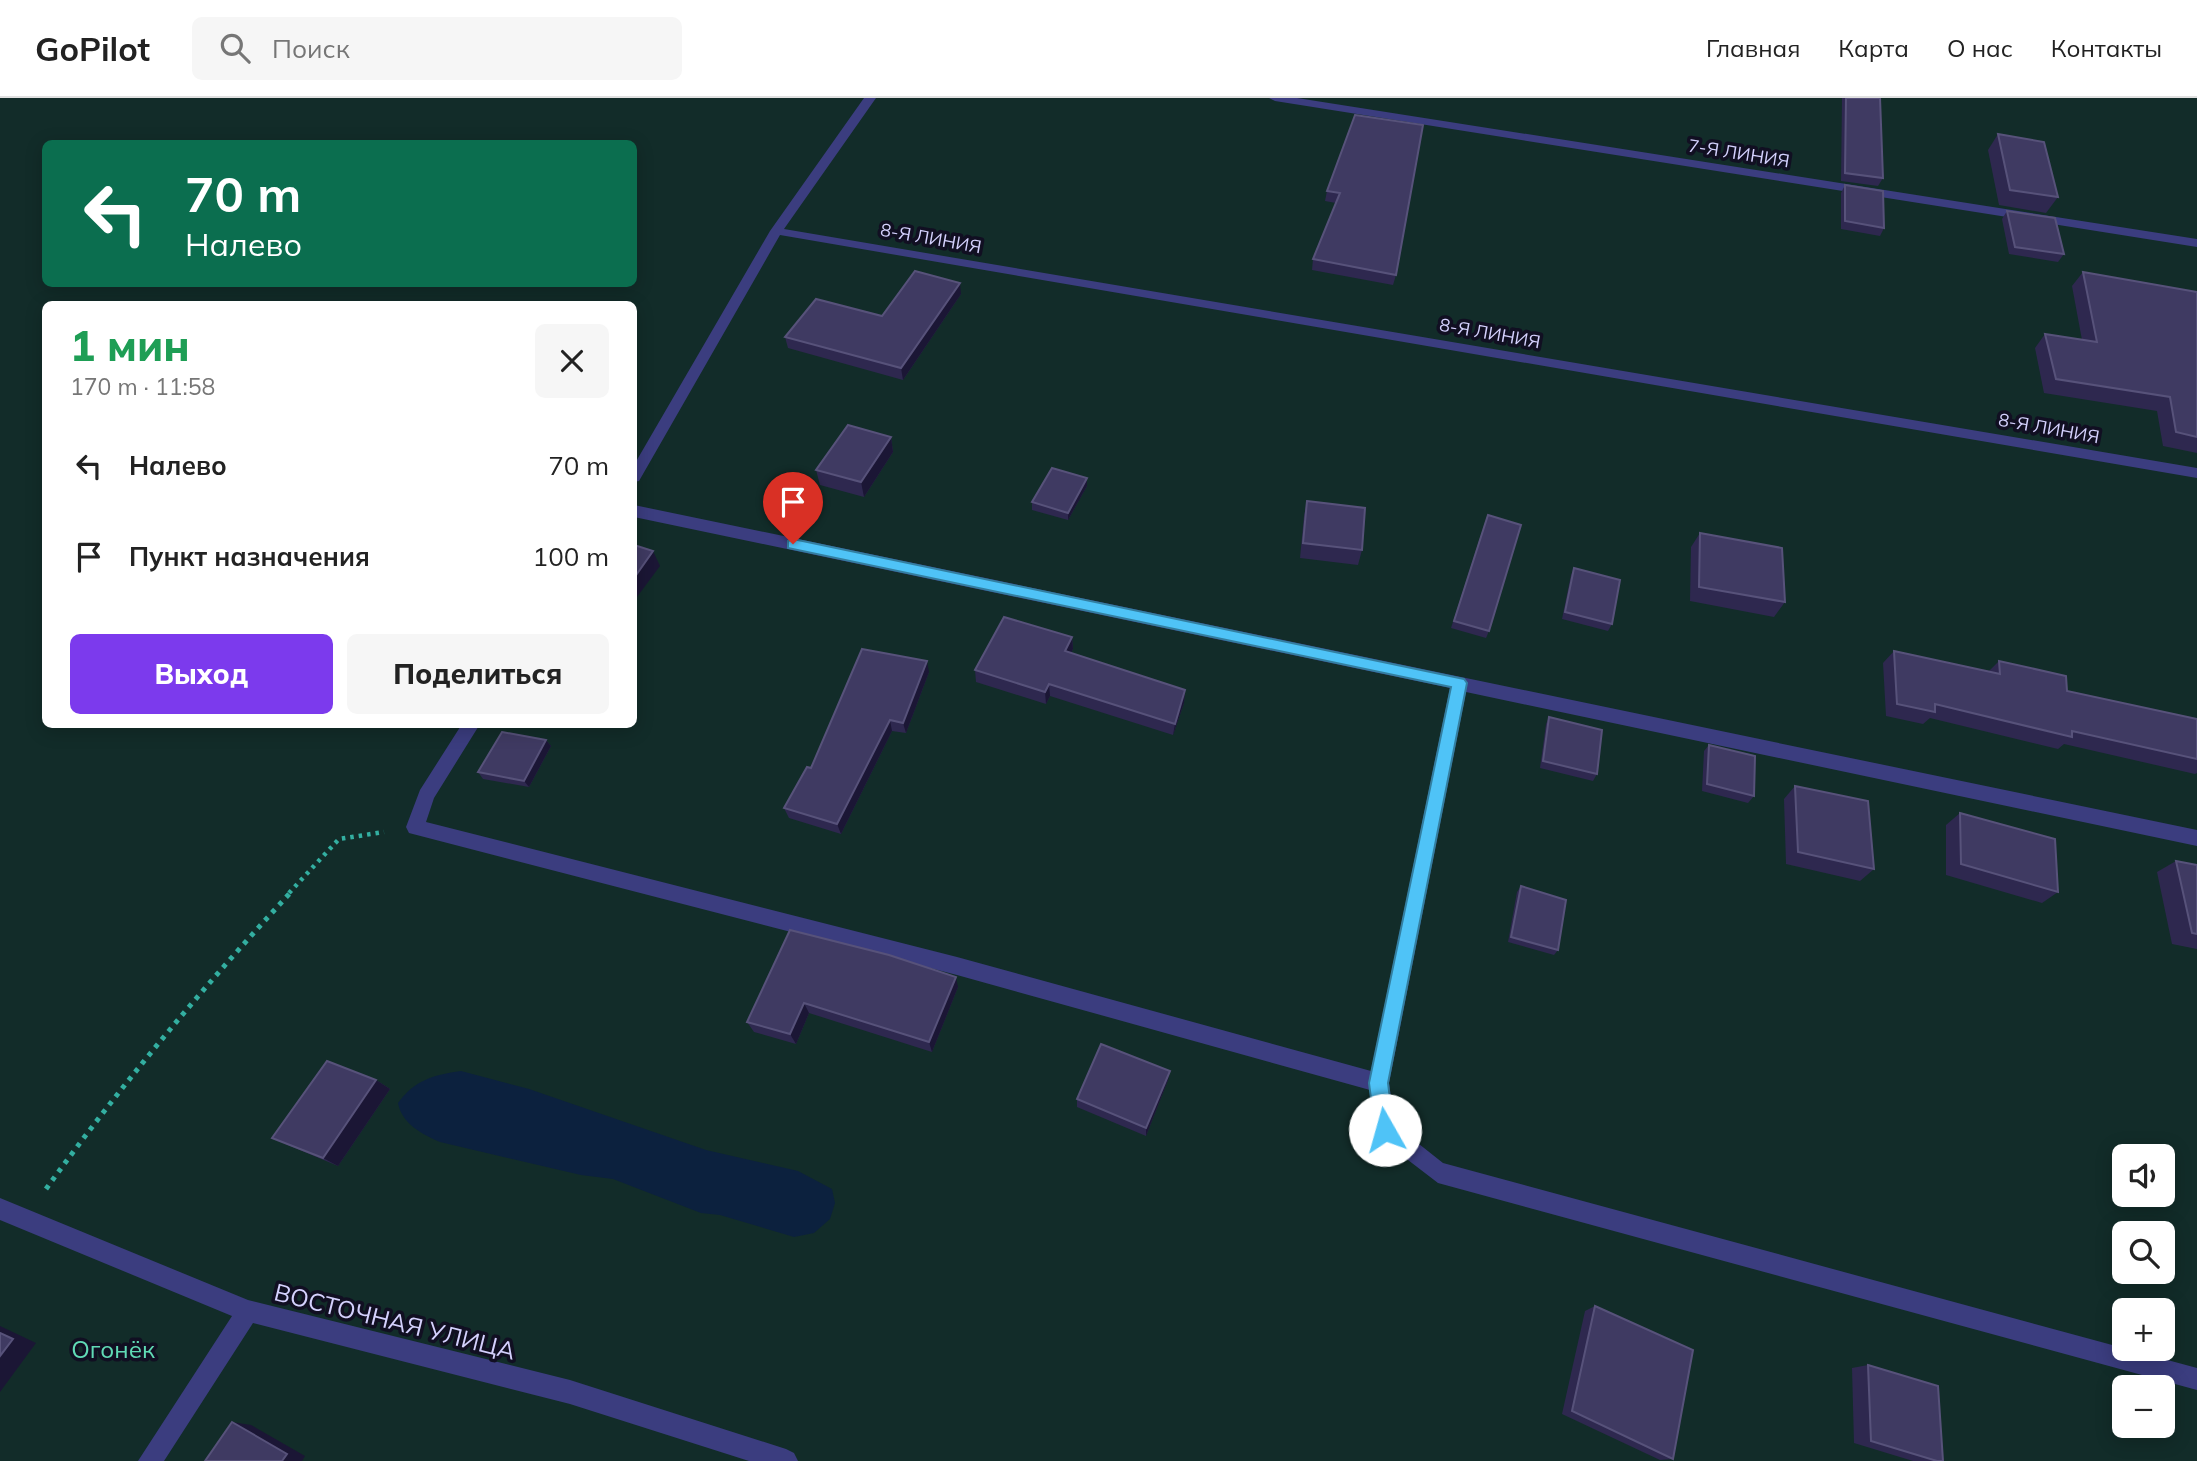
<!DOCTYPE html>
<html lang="ru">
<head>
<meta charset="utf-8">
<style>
	body { margin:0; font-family:Mulish,sans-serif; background:#f6f6f6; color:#222; height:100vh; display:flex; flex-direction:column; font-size:26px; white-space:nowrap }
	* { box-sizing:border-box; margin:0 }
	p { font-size:23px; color:#767676 }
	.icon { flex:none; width:38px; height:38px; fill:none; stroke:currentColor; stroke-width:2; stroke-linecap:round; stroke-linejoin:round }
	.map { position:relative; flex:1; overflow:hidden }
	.sheet { position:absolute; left:42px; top:203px; width:595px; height:427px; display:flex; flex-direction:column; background:#fff; border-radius:10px; box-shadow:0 4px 18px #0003 }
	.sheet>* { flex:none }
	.top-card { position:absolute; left:42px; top:42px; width:595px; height:147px; border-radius:10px; box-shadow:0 4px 18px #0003; background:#0b6e4f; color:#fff; overflow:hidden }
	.buttons { position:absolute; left:2112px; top:1046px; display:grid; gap:14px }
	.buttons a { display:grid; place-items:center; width:63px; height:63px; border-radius:10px; background:#fff; box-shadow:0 4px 18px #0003; font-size:35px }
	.pin { position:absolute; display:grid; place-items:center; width:60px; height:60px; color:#fff; margin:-72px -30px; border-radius:50% 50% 50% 0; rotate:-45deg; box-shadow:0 0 7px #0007 }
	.pin .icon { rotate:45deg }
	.me { position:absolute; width:77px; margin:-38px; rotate:353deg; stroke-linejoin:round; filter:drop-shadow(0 0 5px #0008) }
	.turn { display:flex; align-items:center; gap:24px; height:147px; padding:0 28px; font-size:32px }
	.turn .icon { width:91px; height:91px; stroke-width:2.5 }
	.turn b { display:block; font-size:49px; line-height:60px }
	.round { display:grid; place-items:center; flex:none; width:74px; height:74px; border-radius:10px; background:#f6f6f6 }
	.summary { display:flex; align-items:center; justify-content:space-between; height:119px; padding:0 28px }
	h1 { font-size:42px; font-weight:800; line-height:52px; color:#1e9e55 }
	.cta { display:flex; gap:14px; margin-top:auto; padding:14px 28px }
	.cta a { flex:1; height:80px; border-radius:10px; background:#7c3aed; color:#fff; font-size:28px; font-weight:800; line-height:80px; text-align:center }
	.cta a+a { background:#f6f6f6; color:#222 }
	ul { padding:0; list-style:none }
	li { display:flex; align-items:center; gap:21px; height:91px; padding:0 28px }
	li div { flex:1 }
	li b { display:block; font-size:26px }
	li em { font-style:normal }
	header { display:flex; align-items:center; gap:42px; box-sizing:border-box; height:98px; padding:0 35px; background:#fff; border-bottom:2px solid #e0e0e0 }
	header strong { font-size:33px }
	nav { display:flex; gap:38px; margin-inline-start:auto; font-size:24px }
	.search { width:490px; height:63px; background:#f6f6f6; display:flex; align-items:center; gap:18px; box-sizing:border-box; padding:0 24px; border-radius:10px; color:#767676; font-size:26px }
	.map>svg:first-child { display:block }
	.green { fill:#122c29; fill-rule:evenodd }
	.water { fill:#0c213e }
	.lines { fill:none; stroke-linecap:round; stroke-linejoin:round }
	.path-far1 { stroke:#33afa1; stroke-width:4.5; stroke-dasharray:3.5 5; stroke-linecap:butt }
	.path { stroke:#33afa1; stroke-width:5; stroke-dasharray:4.5 6; stroke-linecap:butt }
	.street { fill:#3b3d7f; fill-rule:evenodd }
	.wall { fill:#2e284f }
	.shaded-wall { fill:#1b1635 }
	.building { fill:#3f3a62; stroke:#57527a; stroke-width:2 }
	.route { fill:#4fc3f7; stroke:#337fa1; stroke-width:2 }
	.labels { text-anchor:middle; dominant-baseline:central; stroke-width:7; stroke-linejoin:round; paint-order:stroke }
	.far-street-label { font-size:18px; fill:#d4d1fd; stroke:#110f22 }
	.near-street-label { font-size:24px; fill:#d4d1fd; stroke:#110f22 }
	.near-park-label { font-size:24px; fill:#60dab5; stroke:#110f22 }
</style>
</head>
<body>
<header>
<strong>GoPilot</strong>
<div class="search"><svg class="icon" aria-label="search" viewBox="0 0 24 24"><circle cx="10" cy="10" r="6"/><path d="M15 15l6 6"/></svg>Поиск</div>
<nav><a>Главная</a><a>Карта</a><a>О нас</a><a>Контакты</a></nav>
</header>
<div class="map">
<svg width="2197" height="1363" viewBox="0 0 2197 1363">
	<rect width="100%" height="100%" fill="#110f22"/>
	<path class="green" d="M 0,0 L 2197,0 L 2197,1363 L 0,1363 ZM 46,46 L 634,46 L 634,186 L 46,186 ZM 46,206 L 634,206 L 634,626 L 46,626 ZM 2124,1059 L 2163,1059 L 2163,1097 L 2124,1097 ZM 2124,1136 L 2163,1136 L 2163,1174 L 2124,1174 ZM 2124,1213 L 2163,1213 L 2163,1251 L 2124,1251 ZM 2124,1290 L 2163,1290 L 2163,1328 L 2124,1328 Z"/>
	<path class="water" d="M 461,973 L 529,991 L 706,1052 L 798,1073 L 832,1091 L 835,1105 L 830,1121 L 814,1135 L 794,1139 L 720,1117 L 701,1115 L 613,1081 L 581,1077 L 440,1044 C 422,1036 402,1026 398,1005 C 415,982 433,977 461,973 Z"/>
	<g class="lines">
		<polyline class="path-far1" points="289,795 339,741 384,734"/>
		<path class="path" d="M 46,1091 C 121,987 204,888 291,794"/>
		<g class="street">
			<polygon points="864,0 876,0 784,131 2197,370 2197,380 780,137 639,383 634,384 634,367 770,133"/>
			<polygon points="1269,0 1297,0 2197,141 2197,149 1275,3"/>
			<polygon points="634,407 2197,732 2197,748 1466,594 1389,985 1395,1027 1443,1065 2197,1270 2197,1292 1438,1085 1378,1039 1370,992 957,877 409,735 406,729 420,692 462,626 480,626 434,700 426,724 957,859 1371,973 1450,590 634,419"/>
			<polygon points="0,1100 248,1202 570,1282 786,1351 794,1355 798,1363 749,1363 570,1306 253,1225 164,1363 138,1363 232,1218 0,1122"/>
		</g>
	</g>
	<g class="wall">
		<polygon points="1842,0 1880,0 1883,80 1878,88 1841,83"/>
		<polygon points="1355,17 1396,177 1393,187 1312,172 1313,161 1336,105 1325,103 1327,93"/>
		<polygon points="1998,36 2058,99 2046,115 1999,107 1988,52"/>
		<polygon points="1845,87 1884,130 1880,138 1841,131 1841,95"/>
		<polygon points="2007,113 2064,156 2058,164 2009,156 2002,121"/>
		<polygon points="2083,174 2197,194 2197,355 2163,348 2157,313 2044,295 2035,250 2045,236 2082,242 2072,188"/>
		<polygon points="961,196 903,282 788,250 785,239 882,218"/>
		<polygon points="891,339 893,354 864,399 820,387 816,372"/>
		<polygon points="1087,380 1087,388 1068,422 1032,412 1032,404"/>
		<polygon points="1307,403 1362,452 1358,467 1300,460 1304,418"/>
		<polygon points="1485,424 1489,533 1486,540 1451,530"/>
		<polygon points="1700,435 1785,504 1774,519 1690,503 1691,449"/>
		<polygon points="1574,470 1612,526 1608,533 1562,521 1571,477"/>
		<polygon points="1072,539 1073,551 1071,555 1185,592 1184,605 1173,637 1050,598 1046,606 976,584 975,572"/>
		<polygon points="1894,553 1989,573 1999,563 2067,593 2197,621 2197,675 2195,676 2064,646 2058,651 1930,620 1923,626 1886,618 1883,565"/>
		<polygon points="929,574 906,635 892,633 841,736 789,720 784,710 811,670"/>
		<polygon points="1549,619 1597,676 1593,683 1540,670 1546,626"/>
		<polygon points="546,642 551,648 529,689 483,681 478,674"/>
		<polygon points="1709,647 1754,698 1748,705 1702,693 1704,653"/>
		<polygon points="1795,688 1874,771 1860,783 1786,766 1784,701"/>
		<polygon points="1960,715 2058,794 2042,805 1946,777 1946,727"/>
		<polygon points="2176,763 2197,767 2197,851 2172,846 2157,774"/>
		<polygon points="1521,788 1558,852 1554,857 1508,844 1517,794"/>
		<polygon points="790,832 958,889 932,954 809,915 796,946 754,934 747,924"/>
		<polygon points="376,982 390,991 338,1068 288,1047 272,1040"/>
		<polygon points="1168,982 1146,1038 1077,1009 1077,1001"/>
		<polygon points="1595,1208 1673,1361 1660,1362 1562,1316 1585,1213"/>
		<polygon points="1868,1267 1937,1363 1913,1363 1854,1345 1852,1270"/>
	</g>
	<g class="shaded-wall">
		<polygon points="960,185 961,196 903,282 901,270"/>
		<polygon points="891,339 893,354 864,399 861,384"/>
		<polygon points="1087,380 1087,388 1068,422 1068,415"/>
		<polygon points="653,453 660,468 634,503 634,480"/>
		<polygon points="1072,539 1073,551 1066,565 1065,553"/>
		<polygon points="927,563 929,574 906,635 903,625"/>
		<polygon points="1049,586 1050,598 1046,606 1045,594"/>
		<polygon points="1185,592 1184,605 1173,637 1175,626"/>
		<polygon points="890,622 892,633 841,736 837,726"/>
		<polygon points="546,642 551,648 529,689 524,683"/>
		<polygon points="956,879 958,889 932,954 929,944"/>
		<polygon points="804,905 809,915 796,946 790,936"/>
		<polygon points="1170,973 1168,982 1146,1038 1146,1030"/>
		<polygon points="376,982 390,991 338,1068 323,1060"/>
		<polygon points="0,1228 36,1245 0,1294"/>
		<polygon points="232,1324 251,1327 305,1358 302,1363 282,1363"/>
	</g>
	<g class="building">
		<polygon points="1846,0 1880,0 1883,80 1845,75"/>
		<polygon points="1355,17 1423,27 1396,177 1313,161 1340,95 1327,93"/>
		<polygon points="1998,36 2044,44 2058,99 2010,92"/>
		<polygon points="1845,87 1883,93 1884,130 1845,123"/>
		<polygon points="2007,113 2055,120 2064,156 2015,149"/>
		<polygon points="915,173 960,185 901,270 785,239 816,201 882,218"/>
		<polygon points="2083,174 2197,194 2197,339 2176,334 2170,299 2056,281 2045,236 2097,244"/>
		<polygon points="848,327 891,339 861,384 816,372"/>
		<polygon points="1052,370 1087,380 1068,415 1032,404"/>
		<polygon points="1307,403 1365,410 1362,452 1303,445"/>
		<polygon points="1488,417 1521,427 1489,533 1454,523"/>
		<polygon points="1700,435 1782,450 1785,504 1699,489"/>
		<polygon points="634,447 653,453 634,480"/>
		<polygon points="1574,470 1620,482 1612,526 1565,514"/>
		<polygon points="1004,519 1072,539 1065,553 1185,592 1175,626 1049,586 1045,594 975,572"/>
		<polygon points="862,551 927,563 903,625 890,622 837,726 784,710 807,669 811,670"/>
		<polygon points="1894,553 2000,576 1999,563 2066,578 2067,593 2197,621 2197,661 2072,633 2072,639 1935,606 1935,614 1897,606"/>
		<polygon points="1549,619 1602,632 1597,676 1543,663"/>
		<polygon points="502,634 546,642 524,683 478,674"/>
		<polygon points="1709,647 1755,658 1754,698 1707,686"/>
		<polygon points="1795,688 1868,703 1874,771 1798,754"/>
		<polygon points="1960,715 2055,741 2058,794 1961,766"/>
		<polygon points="2176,763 2197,767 2197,836 2192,835"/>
		<polygon points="1521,788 1566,802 1558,852 1511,839"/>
		<polygon points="790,832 889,857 956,879 929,944 804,905 790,936 747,924"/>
		<polygon points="1101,946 1170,973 1146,1030 1077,1001"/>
		<polygon points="327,963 376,982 323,1060 272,1040"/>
		<polygon points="1595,1208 1693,1252 1673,1361 1572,1313"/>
		<polygon points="0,1235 13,1241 0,1258"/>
		<polygon points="1868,1267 1938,1288 1943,1363 1937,1363 1871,1343"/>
		<polygon points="232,1324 287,1356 282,1363 205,1363"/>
	</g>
	<polygon class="route" points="793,441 1464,581 1467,585 1388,985 1394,1032 1391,1039 1385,1042 1378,1039 1375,1032 1369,985 1451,589 788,450 788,443"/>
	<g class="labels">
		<g class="far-street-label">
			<text transform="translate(1739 55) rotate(9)">7-Я ЛИНИЯ</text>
			<text transform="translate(931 140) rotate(10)">8-Я ЛИНИЯ</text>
			<text transform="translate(1490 235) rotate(10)">8-Я ЛИНИЯ</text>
			<text transform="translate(2049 330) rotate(10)">8-Я ЛИНИЯ</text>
		</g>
		<g class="near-street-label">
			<text transform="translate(395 1223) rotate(14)">ВОСТОЧНАЯ УЛИЦА</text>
		</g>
		<g class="near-park-label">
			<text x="113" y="1251">Огонёк</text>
		</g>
	</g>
</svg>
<div class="buttons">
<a><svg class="icon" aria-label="sound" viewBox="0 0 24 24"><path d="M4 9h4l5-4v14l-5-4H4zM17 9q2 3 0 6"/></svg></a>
<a><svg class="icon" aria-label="search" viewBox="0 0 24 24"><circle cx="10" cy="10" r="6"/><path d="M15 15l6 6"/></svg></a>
<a>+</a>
<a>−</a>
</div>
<div class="pin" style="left:793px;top:446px;background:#d93025"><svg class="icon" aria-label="arrive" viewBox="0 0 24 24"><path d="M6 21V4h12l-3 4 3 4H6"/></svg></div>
<svg class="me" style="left:1385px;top:1032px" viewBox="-20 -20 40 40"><circle r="19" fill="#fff"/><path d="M0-13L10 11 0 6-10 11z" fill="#4fc3f7"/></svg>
<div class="top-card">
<div class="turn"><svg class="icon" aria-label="left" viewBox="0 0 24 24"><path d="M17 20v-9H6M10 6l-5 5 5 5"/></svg><div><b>70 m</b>Налево</div></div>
</div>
<section class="sheet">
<div class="summary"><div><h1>1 мин</h1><p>170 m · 11:58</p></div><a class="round"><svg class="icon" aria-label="close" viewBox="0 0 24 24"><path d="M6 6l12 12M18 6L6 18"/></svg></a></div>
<ul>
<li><svg class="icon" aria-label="left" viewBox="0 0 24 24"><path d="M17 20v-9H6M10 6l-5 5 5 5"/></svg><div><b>Налево</b></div><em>70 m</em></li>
<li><svg class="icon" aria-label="arrive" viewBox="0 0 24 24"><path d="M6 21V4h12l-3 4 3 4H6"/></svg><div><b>Пункт назначения</b></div><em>100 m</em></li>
</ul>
<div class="cta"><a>Выход</a><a>Поделиться</a></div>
</section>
</div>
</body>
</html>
